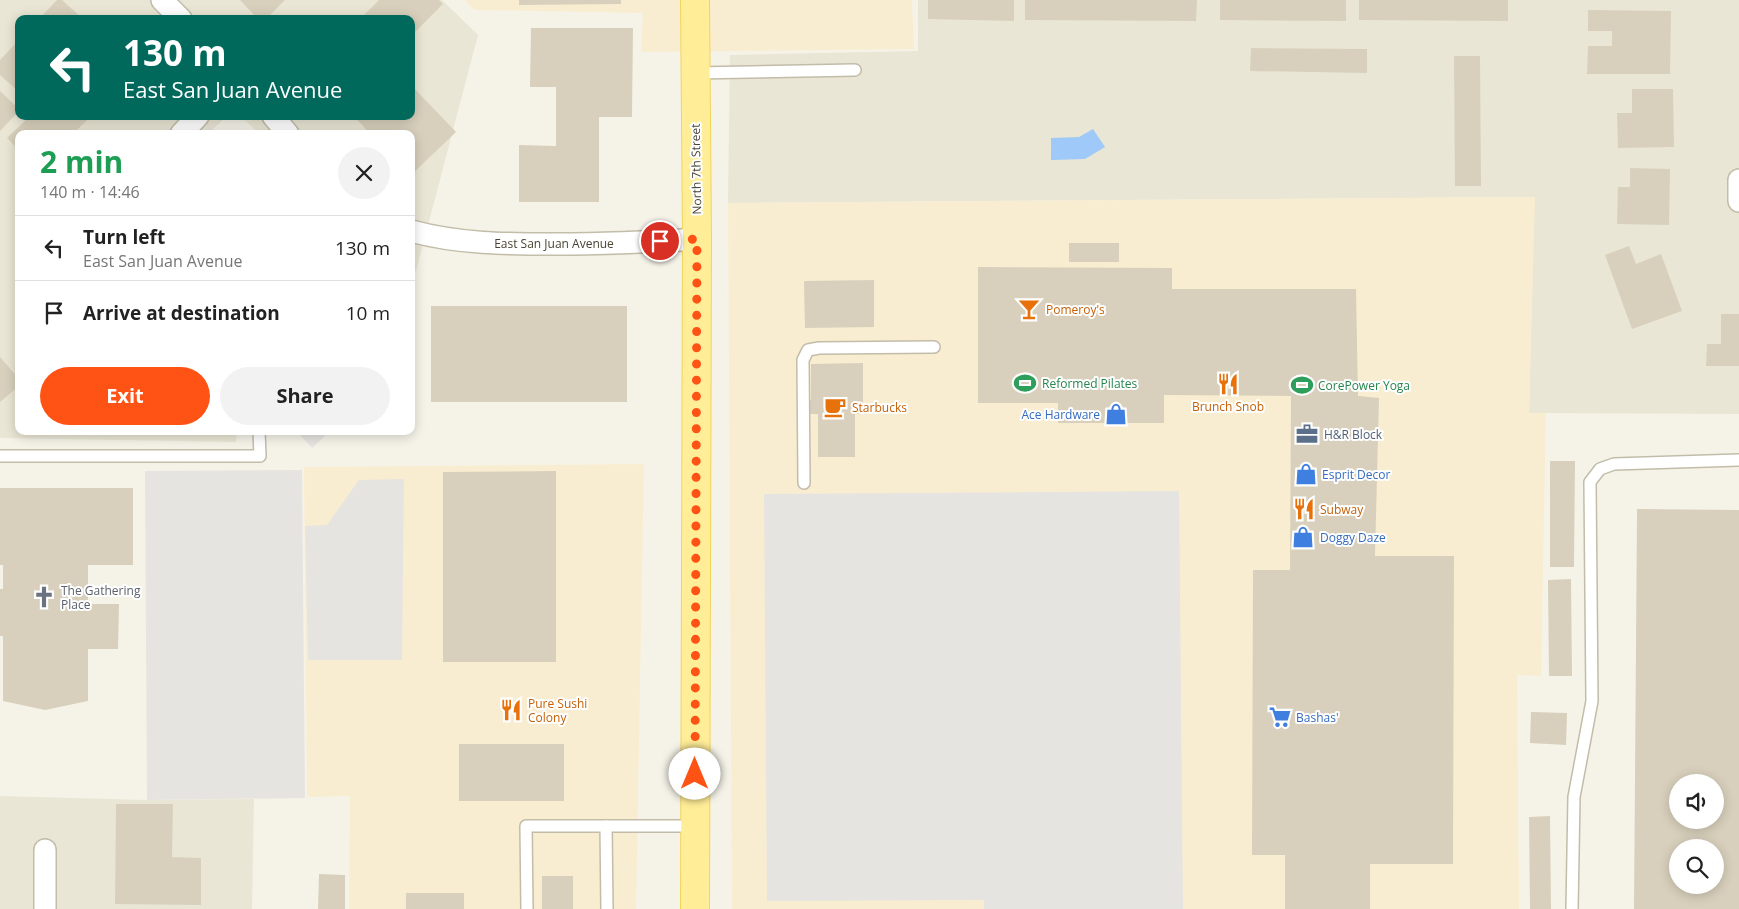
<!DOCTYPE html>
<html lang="en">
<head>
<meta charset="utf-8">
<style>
	body { margin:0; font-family:"Open Sans",sans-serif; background:#f2f2f2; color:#222; height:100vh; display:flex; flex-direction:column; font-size:19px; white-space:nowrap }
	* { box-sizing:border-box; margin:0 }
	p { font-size:16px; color:#767676 }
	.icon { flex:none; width:28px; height:28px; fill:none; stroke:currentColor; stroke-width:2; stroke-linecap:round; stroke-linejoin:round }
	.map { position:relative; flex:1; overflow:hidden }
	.sheet { position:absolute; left:15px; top:130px; width:400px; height:305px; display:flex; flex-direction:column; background:#fff; border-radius:10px; box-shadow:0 2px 12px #0003 }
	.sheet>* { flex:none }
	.top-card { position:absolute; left:15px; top:15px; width:400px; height:105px; border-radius:10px; box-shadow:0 2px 12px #0003; background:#00695c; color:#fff; overflow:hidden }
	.buttons { position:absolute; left:1669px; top:774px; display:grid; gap:10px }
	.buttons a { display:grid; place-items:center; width:55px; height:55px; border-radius:50%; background:#fff; box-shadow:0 2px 12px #0003; font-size:25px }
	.pin { position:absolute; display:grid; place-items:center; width:42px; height:42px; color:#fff; margin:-21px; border:2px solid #fff; border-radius:50%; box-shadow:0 1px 5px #0007 }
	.me { position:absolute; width:55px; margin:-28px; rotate:0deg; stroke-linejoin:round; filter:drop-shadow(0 0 4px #0008) }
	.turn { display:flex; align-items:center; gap:18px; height:105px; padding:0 25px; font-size:22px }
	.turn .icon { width:65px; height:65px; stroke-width:2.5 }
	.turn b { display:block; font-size:35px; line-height:42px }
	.round { display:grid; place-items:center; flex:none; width:52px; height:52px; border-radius:26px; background:#f2f2f2 }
	.overview { display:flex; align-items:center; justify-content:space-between; height:85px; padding:0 25px }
	h1 { font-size:30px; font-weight:700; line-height:38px; color:#1e9e55 }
	.primary-button { display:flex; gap:10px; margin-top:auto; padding:10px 25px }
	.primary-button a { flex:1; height:58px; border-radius:30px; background:#ff5315; color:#fff; font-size:20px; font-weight:700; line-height:58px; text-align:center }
	.primary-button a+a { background:#f2f2f2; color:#222 }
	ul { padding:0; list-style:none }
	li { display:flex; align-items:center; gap:15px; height:65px; padding:0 25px; border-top:1px solid #e0e0e0 }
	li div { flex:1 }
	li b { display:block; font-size:19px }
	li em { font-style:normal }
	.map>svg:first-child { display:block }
	.residential { fill:#eae6d5 }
	.commercial { fill:#f9edd1 }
	.parking { fill:#e6e4e0 }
	.water { fill:#9ec9f8 }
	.building { fill:#d8d0bc; fill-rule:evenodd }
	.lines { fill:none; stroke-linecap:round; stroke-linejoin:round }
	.service-casing { stroke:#c2bca9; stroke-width:14 }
	.minor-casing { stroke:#c2bca9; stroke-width:24 }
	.primary-casing { stroke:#f1d55a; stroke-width:30 }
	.service { stroke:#fff; stroke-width:11 }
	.minor { stroke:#fff; stroke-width:21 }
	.primary { stroke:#ffed97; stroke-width:28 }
	.route { stroke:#ff5315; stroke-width:9; stroke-dasharray:0 16.2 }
	.labels { text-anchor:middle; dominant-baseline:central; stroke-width:4; stroke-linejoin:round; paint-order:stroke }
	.street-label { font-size:12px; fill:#4a4435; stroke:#fff }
	.food-label { font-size:12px; fill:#c56008; stroke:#fff; text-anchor:start }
	.leisure-label { font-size:12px; fill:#27864d; stroke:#fff; text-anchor:start }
	.shop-label { font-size:12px; fill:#366cbe; stroke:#fff; text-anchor:start }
	.service-label { font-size:12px; fill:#4e5e75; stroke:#fff; text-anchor:start }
	.worship-label { font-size:12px; fill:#5b616d; stroke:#fff; text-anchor:start }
</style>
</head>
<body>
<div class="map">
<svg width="1739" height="909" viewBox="0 0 1739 909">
	<rect width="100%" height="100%" fill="#f5f3e8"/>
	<g class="residential">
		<polygon points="0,0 442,0 478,35 416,271 411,267 411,134 260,134 240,116 411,116 411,19 19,19 19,116 227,116 208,134 19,134 19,431 237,431 236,442 0,438"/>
		<polygon points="918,0 1739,0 1739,414 1529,413 1534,197 728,203 730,55 918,51"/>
		<polygon points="0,796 147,800 254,799 252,909 0,909"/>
	</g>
	<g class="commercial">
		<polygon points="465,0 912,0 914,49 641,52 643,13 474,10"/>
		<polygon points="1535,197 1529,413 1546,413 1541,676 1517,675 1519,909 732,909 728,203"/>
		<polygon points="644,464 636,909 349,909 350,796 307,797 304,467"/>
	</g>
	<g class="parking">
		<polygon points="296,431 330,431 312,448"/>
		<polygon points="302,470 305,798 147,800 145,471"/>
		<polygon points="404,479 402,660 308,660 305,526 327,525 359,480"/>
		<polygon points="1179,491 1183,909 984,909 984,900 767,901 764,494"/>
	</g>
	<polygon class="water" points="1093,129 1105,147 1085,159 1051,160 1051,138 1079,137"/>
	<g class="building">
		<polygon points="57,0 62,0 83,19 39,19"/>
		<polygon points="240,0 285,0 266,19 258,19"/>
		<polygon points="379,0 439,0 443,4 411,36 411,19 360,19"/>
		<polygon points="519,0 621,0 621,4 519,5"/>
		<polygon points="928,0 1014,0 1014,21 928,19"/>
		<polygon points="1025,0 1197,0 1196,21 1025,20"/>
		<polygon points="1220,0 1346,0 1346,21 1220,20"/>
		<polygon points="1359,0 1508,0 1508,21 1359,20"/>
		<polygon points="1588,10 1671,11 1670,74 1587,74 1588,46 1612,46 1612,31 1588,31"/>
		<polygon points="531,28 633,28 632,117 599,117 599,202 519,202 519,145 556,146 556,87 530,87"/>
		<polygon points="19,40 19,92 0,75 0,60"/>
		<polygon points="1251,48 1367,49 1367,73 1250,71"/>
		<polygon points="1454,56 1480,56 1481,186 1455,186"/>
		<polygon points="411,85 456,132 411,175 411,134 370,134 354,116 411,116"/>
		<polygon points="1632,89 1673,89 1674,147 1618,148 1617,113 1632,113"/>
		<polygon points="0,91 19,109 19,111 0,131"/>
		<polygon points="30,116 91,116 73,134 19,134 19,150 7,138"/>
		<polygon points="1630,168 1670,169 1669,225 1617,224 1618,187 1630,187"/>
		<rect x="1069" y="243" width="50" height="19"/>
		<polygon points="1629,246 1636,264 1661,254 1682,311 1632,329 1605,255"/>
		<polygon points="978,267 1172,268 1172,289 1356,289 1358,396 1379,398 1375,556 1454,556 1453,864 1370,864 1370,909 1285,909 1285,855 1252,855 1253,570 1290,570 1291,396 1164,395 1164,423 1058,423 1058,403 978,403"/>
		<polygon points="874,280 874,327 805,328 804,281"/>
		<rect x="431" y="306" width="196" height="96"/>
		<polygon points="1721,314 1739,314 1739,366 1706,366 1707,344 1721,344"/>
		<polygon points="0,357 19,379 19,386 0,402"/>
		<polygon points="863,363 863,414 855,414 855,457 818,457 818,414 808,414 808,400 811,400 811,364"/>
		<polygon points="1550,461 1575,461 1574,567 1550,567"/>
		<polygon points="556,471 556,662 443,662 443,472"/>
		<polygon points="0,488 133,488 133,565 88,565 88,604 119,604 118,649 88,649 88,701 45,710 3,701 3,636 0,636 0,589 3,589 3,565 0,565"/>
		<path d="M 1637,509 L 1739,510 L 1739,909 L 1634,909 ZM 1678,782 L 1715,782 L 1715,820 L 1678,820 ZM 1678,848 L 1715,848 L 1715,885 L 1678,885 Z"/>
		<polygon points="1571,579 1572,676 1549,676 1548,580"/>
		<polygon points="1531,712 1567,713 1566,745 1530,743"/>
		<rect x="459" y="744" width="105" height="57"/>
		<polygon points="116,804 173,804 172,857 201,858 201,905 115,904"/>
		<polygon points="1550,816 1551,909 1530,909 1529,817"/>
		<polygon points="319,874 345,875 345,909 318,909"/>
		<rect x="542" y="876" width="31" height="33"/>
		<rect x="406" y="893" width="58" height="16"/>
	</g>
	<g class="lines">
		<g class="service-casing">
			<g id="service">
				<polyline points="695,73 855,70"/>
				<polyline points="0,456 260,456 259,431"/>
				<polyline points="804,483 803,360 808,350 819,348 934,347"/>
				<polyline points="606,826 607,909"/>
				<polyline points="527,909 526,826 695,826"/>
				<polyline points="1572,909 1574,797 1592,701 1590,482 1600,469 1614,464 1739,460"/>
			</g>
		</g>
		<g class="minor-casing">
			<g id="minor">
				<polyline points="162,0 181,19"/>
				<polyline points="273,116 288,134"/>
				<polyline points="181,134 198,116"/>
				<polyline points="1739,180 1739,201"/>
				<path d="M 411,231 C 459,244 506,244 555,244 C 603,244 650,242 697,239"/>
				<polyline points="45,850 45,909"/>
			</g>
		</g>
		<g class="primary-casing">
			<polyline id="primary" points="695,0 697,239 695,909"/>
		</g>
		<use href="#service" class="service"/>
		<use href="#minor" class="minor"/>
		<use href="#primary" class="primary"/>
	</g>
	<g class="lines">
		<polyline class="route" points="660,241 697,239 695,774"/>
	</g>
	<defs>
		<g id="bar-bare" transform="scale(1.725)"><path d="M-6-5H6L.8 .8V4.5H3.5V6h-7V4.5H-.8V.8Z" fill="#e8710a" stroke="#fff" stroke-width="2.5" paint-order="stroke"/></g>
		<g id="stadium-bare" transform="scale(1.725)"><path d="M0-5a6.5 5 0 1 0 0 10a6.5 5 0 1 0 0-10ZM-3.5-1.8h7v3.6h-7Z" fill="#2e9e5b" stroke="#fff" stroke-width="2.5" paint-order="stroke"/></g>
		<g id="restaurant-bare" transform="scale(1.725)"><path d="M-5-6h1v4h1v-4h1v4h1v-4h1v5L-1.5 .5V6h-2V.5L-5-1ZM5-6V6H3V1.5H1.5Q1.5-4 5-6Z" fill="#e8710a" stroke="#fff" stroke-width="2.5" paint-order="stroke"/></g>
		<g id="cafe-bare" transform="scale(1.725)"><path d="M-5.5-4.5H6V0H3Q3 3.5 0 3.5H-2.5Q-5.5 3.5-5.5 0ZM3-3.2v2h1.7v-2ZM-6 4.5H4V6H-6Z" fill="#e8710a" stroke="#fff" stroke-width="2.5" paint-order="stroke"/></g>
		<g id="shop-bare" transform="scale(1.725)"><path d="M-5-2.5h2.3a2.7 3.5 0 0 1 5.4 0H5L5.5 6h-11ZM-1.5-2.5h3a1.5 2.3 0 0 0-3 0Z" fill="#3f7fe0" stroke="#fff" stroke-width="2.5" paint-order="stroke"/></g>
		<g id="office-bare" transform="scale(1.725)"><path d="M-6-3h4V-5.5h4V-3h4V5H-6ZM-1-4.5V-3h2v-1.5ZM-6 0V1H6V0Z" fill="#5c6f8a" stroke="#fff" stroke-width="2.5" paint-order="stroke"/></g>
		<g id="church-bare" transform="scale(1.725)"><path d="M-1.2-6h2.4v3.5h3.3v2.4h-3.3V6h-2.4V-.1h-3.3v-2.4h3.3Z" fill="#6b7280" stroke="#fff" stroke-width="2.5" paint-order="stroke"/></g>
		<g id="supermarket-bare" transform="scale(1.725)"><path d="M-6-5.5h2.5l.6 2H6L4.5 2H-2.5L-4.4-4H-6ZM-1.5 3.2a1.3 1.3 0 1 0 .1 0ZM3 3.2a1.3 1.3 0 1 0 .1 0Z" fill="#3f7fe0" stroke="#fff" stroke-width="2.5" paint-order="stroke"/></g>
	</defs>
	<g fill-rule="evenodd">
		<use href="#bar-bare" x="1029" y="309"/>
		<use href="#stadium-bare" x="1025" y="383"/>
		<use href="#restaurant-bare" x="1228" y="384"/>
		<use href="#stadium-bare" x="1302" y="385"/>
		<use href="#cafe-bare" x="835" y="407"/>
		<use href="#shop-bare" x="1116" y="414"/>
		<use href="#office-bare" x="1307" y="434"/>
		<use href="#shop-bare" x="1306" y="474"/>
		<use href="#restaurant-bare" x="1304" y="509"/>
		<use href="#shop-bare" x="1303" y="537"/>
		<use href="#church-bare" x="44" y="597"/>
		<use href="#restaurant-bare" x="511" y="710"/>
		<use href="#supermarket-bare" x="1280" y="717"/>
	</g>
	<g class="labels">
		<g class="street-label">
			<text transform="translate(696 169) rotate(-91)">North 7th Street</text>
			<text x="554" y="243">East San Juan Avenue</text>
		</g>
		<g class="food-label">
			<text x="1046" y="309">Pomeroy's</text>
			<text x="1228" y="406" text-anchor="middle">Brunch Snob</text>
			<text x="852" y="407">Starbucks</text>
			<text x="1320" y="509">Subway</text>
			<text x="528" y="703">Pure Sushi<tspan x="528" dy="14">Colony</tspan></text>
		</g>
		<g class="leisure-label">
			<text x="1042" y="383">Reformed Pilates</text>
			<text x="1318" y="385">CorePower Yoga</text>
		</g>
		<g class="shop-label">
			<text x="1100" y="414" text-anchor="end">Ace Hardware</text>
			<text x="1322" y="474">Esprit Decor</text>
			<text x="1320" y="537">Doggy Daze</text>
			<text x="1296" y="717">Bashas'</text>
		</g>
		<g class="service-label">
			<text x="1324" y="434">H&amp;R Block</text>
		</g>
		<g class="worship-label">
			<text x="61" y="590">The Gathering<tspan x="61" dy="14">Place</tspan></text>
		</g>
	</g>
</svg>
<div class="buttons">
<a><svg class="icon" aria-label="sound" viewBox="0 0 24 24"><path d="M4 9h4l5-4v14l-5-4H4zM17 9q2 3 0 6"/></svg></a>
<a><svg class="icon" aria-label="search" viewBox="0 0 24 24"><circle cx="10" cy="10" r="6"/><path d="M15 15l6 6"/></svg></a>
</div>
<div class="pin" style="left:660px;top:241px;background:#d93025"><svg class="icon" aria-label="arrive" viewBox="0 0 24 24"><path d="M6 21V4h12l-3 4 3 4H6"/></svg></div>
<svg class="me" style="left:695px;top:774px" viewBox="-20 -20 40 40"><circle r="19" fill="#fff"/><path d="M0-13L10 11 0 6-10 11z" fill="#ff5315"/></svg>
<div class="top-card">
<div class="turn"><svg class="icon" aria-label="left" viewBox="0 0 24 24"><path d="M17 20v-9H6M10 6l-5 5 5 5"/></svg><div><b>130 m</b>East San Juan Avenue</div></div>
</div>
<section class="sheet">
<div class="overview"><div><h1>2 min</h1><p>140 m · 14:46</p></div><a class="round"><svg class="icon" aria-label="close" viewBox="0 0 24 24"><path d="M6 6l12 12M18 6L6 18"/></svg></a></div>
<ul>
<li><svg class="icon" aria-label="left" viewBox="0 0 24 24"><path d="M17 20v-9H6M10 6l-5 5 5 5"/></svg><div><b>Turn left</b><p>East San Juan Avenue</p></div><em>130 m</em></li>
<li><svg class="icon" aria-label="arrive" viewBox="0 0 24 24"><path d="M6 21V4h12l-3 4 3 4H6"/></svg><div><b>Arrive at destination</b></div><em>10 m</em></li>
</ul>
<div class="primary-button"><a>Exit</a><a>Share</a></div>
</section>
</div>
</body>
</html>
